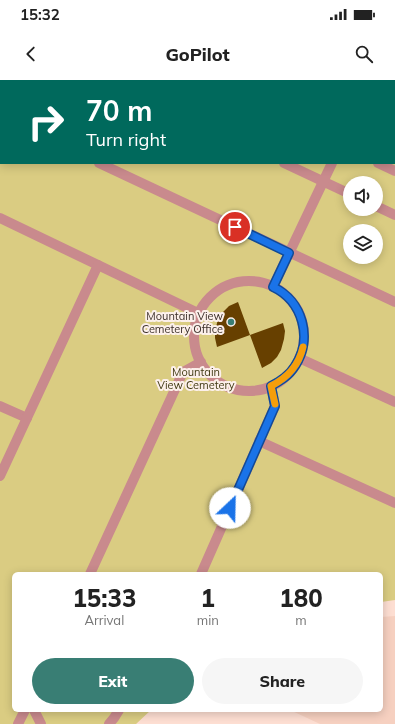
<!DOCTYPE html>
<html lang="en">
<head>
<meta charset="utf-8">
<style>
	body { margin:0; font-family:Mulish,sans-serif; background:#f6f6f6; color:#222; height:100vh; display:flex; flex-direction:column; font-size:15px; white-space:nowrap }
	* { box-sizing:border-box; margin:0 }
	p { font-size:13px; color:#767676 }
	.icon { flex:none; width:22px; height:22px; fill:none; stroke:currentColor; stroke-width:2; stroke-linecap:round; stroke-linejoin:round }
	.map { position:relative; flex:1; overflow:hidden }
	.details { position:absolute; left:12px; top:492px; width:371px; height:140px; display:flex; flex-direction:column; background:#fff; border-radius:6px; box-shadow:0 2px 10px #0003 }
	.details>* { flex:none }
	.hud { position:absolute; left:0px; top:0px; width:395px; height:84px; box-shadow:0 2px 10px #0003; background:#00695c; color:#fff; overflow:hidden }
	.buttons { position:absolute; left:343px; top:96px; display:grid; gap:8px }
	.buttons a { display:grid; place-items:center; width:40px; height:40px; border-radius:50%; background:#fff; box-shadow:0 2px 10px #0003; font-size:20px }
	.pin { position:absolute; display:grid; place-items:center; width:34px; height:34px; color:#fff; margin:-17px; border:2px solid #fff; border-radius:50%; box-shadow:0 1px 4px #0007 }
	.me { position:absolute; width:44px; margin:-22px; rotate:24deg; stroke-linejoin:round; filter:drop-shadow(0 0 3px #0008) }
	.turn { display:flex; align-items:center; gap:14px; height:84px; padding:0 20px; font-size:18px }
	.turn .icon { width:52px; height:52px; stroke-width:2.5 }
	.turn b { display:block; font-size:28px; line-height:34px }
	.eta { display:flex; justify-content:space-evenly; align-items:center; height:68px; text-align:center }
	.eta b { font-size:24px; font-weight:800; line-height:28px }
	.cta { display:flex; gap:8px; margin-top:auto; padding:8px 20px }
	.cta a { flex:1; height:46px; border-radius:24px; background:#397e74; color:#fff; font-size:16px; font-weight:800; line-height:46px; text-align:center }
	.cta a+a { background:#f6f6f6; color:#222 }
	.status { display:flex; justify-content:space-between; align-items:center; height:28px; padding:0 20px; background:#fff; direction:ltr }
	.status svg { height:11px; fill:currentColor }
	header { display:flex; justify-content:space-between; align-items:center; height:52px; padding:0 20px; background:#fff; font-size:18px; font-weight:800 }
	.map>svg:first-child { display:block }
	.built { fill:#f6d0c0 }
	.green { fill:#dacc82; fill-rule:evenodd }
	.building { fill:#674000 }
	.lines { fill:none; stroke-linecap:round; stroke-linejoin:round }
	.minor { stroke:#c98a8d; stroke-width:10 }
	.route-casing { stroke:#114b97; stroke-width:10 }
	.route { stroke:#1a73e8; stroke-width:7 }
	.slow { stroke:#f59e0b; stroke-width:7 }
	.poi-dot { fill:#397e74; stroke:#fcf0eb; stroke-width:1.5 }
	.labels { text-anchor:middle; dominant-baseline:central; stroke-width:4; stroke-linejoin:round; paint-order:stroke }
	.poi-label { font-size:11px; fill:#3c302b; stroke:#fcf0eb; text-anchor:end }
	.park-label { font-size:11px; fill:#423b15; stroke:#fcf0eb }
</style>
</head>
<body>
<div class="status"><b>15:32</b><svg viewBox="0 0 49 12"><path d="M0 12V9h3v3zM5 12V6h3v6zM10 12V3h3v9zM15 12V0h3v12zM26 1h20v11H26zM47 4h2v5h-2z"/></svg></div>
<header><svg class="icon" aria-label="back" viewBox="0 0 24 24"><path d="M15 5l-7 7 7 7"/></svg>GoPilot<svg class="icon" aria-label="search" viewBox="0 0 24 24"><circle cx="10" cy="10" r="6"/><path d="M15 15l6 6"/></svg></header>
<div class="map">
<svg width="395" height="644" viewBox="0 0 395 644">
	<rect width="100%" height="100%" fill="#fdded2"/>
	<polygon class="built" points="395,536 395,644 320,644 290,630 381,630 381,537"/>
	<path class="green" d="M 0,0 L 395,0 L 395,520 L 381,522 L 381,494 L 14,494 L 14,630 L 151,630 L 136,644 L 0,644 ZM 1,1 L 394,1 L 394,83 L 1,83 ZM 350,103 L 376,103 L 376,129 L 350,129 ZM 350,151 L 376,151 L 376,177 L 350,177 Z"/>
	<polygon class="building" points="238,222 250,255 283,243 285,251 284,259 281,270 277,277 271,283 262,288 250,255 217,267 215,258 215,251 218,239 222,233 229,226"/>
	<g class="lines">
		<g class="minor">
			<polyline points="105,0 108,1"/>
			<polyline points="279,0 281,1"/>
			<polyline points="393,0 393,1"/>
			<polyline points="30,1 31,0"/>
			<polyline points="371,1 371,0"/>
			<polyline points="394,9 394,15"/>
			<polyline points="0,36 1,37"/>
			<polyline points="0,67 1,65"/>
			<polyline points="99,83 395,222"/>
			<polyline points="284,83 350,114"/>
			<polyline points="378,83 395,91"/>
			<polyline points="376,126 395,135"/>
			<polyline points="0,138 200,234"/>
			<circle cx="249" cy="256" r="55"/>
			<polyline points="273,207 332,83"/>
			<polyline points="299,278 395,322"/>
			<polyline points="0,326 27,338"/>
			<polyline points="259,361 395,423"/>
			<polyline points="0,396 98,185"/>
			<polyline points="90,494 183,292 201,282"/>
			<polyline points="201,494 275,326 271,306"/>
			<polyline points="34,630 41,644"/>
			<polyline points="18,644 25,630"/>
			<polyline points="109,644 114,638 119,630"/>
		</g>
	</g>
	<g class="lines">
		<g class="route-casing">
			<path id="route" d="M 230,428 L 275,326 L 271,306 C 280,301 289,296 295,286 C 313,259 303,221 273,207 L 289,173 L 235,147"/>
		</g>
		<use href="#route" class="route"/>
		<path class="slow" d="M 275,324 L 271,306 C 287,298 299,285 303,267"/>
	</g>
	<circle class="poi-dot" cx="231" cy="242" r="4"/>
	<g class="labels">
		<g class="poi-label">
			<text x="223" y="236">Mountain View<tspan x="223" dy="13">Cemetery Office</tspan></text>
		</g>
		<g class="park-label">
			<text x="196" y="292">Mountain<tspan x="196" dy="13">View Cemetery</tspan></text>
		</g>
	</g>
</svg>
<div class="buttons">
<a><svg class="icon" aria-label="sound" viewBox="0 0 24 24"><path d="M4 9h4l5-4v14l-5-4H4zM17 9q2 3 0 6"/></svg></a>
<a><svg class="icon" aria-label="layers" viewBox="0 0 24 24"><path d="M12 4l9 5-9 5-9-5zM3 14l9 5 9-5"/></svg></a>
</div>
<div class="pin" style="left:235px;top:147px;background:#d93025"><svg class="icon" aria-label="arrive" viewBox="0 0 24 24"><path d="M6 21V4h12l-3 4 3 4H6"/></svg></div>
<svg class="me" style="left:230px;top:428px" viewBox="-20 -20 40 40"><circle r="19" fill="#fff"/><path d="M0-13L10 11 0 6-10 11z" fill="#1a73e8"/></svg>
<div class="hud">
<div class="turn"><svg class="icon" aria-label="right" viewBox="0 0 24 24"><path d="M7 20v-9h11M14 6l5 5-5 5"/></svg><div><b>70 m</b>Turn right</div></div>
</div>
<section class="details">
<div class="eta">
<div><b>15:33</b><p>Arrival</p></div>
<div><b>1</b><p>min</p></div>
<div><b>180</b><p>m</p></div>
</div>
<div class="cta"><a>Exit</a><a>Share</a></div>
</section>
</div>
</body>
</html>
